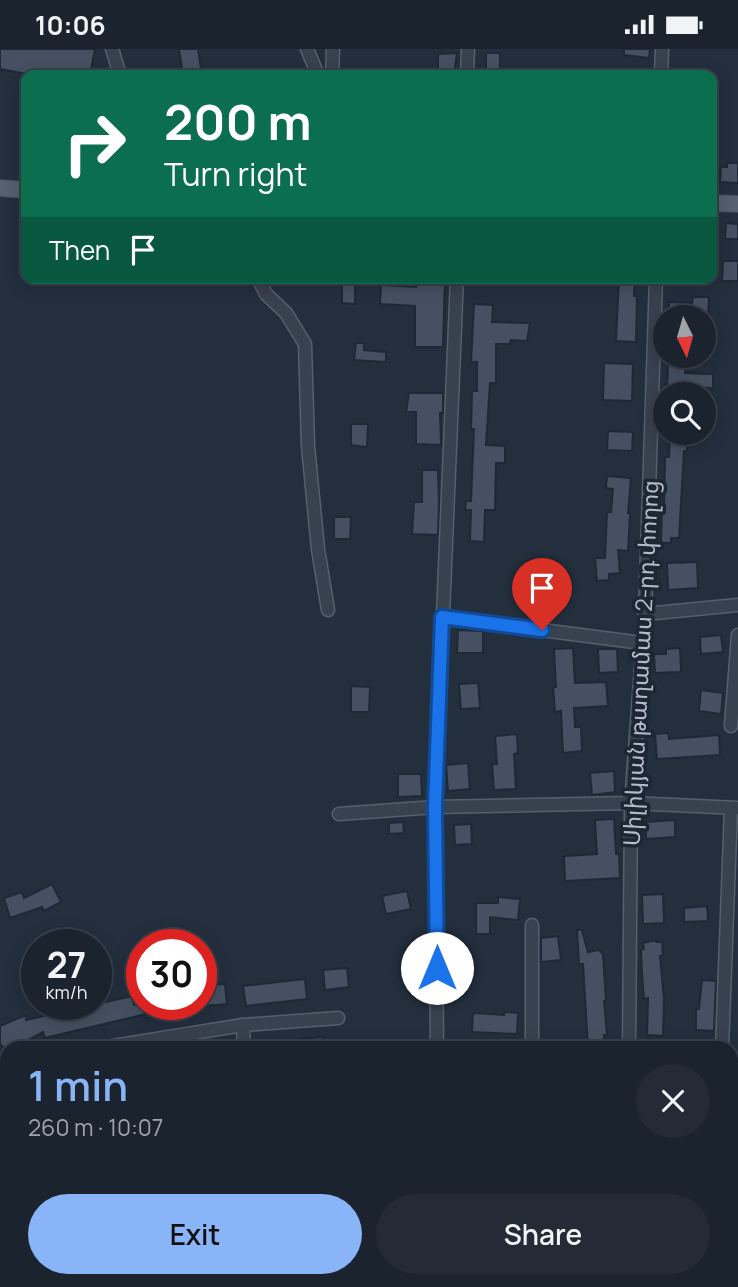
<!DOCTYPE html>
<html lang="en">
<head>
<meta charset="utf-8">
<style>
	body { margin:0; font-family:Manrope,"Noto Sans Armenian",sans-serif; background:#242b36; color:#f1f3f6; height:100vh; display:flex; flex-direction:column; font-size:26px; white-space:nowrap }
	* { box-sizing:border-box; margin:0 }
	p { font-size:23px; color:#a0a4aa }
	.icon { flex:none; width:38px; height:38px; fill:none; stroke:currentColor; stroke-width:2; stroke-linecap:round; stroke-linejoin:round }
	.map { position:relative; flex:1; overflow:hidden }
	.drawer { position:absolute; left:0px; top:992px; width:738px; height:247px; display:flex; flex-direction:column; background:#1b232e; border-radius:21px 21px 0 0; box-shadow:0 4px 18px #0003,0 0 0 2px #39404a }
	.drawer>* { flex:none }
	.top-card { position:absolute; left:21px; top:21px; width:696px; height:214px; border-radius:14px; box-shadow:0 4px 18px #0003,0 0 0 2px #39404a; background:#0b6e4f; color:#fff; overflow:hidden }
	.needle { width:46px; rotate:175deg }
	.fabs { position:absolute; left:653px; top:256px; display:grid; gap:14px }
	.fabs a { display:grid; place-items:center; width:63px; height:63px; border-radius:50%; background:#1b232e; box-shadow:0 4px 18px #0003,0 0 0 2px #39404a; font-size:35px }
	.speed { position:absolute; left:21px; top:880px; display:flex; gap:14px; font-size:35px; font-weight:700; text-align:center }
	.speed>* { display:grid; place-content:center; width:91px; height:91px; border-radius:50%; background:#1b232e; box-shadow:0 4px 18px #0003,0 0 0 2px #39404a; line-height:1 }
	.speed small { font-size:18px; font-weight:400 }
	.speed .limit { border:10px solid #d22; background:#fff; color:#111 }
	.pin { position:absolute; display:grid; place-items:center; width:60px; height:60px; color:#fff; margin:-72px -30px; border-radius:50% 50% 50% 0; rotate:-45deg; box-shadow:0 0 7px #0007 }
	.pin .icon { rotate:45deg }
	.me { position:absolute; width:77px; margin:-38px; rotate:0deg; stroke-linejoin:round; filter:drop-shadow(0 0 5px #0008) }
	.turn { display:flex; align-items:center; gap:24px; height:147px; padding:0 28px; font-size:32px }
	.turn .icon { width:91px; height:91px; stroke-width:2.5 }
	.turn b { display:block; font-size:49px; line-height:60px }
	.then { display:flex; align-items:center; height:66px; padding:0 28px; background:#0003; gap:14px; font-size:26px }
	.round { display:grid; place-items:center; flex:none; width:74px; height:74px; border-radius:37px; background:#242b36 }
	.head { display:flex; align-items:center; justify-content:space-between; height:119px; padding:0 28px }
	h1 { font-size:42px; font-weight:600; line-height:52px; color:#8ab4f8 }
	.action { display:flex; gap:14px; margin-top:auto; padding:14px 28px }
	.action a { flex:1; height:80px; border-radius:42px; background:#8ab4f8; color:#111; font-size:28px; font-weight:600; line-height:80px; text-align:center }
	.action a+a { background:#242b36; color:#f1f3f6 }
	.status { display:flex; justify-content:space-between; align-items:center; height:49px; padding:0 35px; background:#1b232e; direction:ltr }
	.status svg { height:19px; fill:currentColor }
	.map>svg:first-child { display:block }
	.building { fill:#455162; stroke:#1f2835; stroke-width:2 }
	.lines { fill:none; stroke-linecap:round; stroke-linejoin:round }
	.minor-casing { stroke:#565f6c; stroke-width:15 }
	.major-casing { stroke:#414a57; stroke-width:18 }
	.minor { stroke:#38414e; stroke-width:12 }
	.major { stroke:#56606e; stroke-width:16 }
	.route-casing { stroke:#114b97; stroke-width:18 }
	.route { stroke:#1a73e8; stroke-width:12 }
	.labels { text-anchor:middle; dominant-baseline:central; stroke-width:7; stroke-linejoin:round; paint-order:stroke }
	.street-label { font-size:23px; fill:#b4bcc9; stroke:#1d2633 }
</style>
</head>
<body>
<div class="status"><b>10:06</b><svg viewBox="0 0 49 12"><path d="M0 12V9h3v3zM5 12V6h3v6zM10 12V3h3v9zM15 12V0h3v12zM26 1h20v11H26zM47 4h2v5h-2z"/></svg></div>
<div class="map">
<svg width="738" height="1238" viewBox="0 0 738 1238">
	<rect width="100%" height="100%" fill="#242f3e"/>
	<g class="building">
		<polygon points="0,0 95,0 90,26 32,26 0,20"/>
		<polygon points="179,0 198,0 202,26 183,26"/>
		<polygon points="624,0 650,0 649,9 624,6"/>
		<polygon points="457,4 454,26 438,25 438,5"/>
		<rect x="486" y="4" width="14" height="22"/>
		<polygon points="727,114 738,114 738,134 720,133 721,118 727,118"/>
		<polygon points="726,174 738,175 738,190 725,190"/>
		<polygon points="723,212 738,212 738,232 722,232"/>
		<polygon points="342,229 355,229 355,255 342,254"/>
		<polygon points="423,229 445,229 443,298 415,298 415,257 380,255 381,236 416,238 417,233 423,233"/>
		<polygon points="619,229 635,229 634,247 637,247 636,293 616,292"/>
		<polygon points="693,248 709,248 708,268 669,268 669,253 692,254"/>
		<polygon points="474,255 493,256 492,273 530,274 527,292 511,291 510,295 496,295 496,334 490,334 486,396 505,397 505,414 496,414 495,461 485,461 484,493 470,492 471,461 465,461 466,452 471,452 474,380 471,380 472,342 477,342 477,313 471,313"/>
		<polygon points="356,294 364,294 364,301 386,303 386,313 354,311"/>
		<polygon points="668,312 685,313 685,324 713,325 713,339 690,338 690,345 667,345"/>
		<polygon points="604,314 633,315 632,352 603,351"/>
		<polygon points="409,344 443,344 443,364 440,364 441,396 416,395 416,363 406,363"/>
		<polygon points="351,375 368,375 367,398 351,396"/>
		<polygon points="608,382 633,383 632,402 607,401"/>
		<polygon points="670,383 688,383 687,402 684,402 679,489 671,489 671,494 661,494 662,461 664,462 665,408 669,408"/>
		<polygon points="422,421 438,421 439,454 438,486 412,485 414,453 422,453"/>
		<polygon points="607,427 631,429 628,464 630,464 628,502 618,501 620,524 609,525 609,531 597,532 595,509 605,509 607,463 611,463 613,440 606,439"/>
		<polygon points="334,468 351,468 350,490 334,490"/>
		<polygon points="697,513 698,539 668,541 667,514"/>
		<polygon points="458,581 483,582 483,604 457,604"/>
		<polygon points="721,586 723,603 701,605 700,588"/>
		<polygon points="573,599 575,634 606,633 608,657 574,659 575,678 581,678 582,702 563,704 561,662 555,663 553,638 556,638 554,600"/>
		<polygon points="680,599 681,623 655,624 654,605 666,605 666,600"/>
		<polygon points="598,600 617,600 618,623 599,624"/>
		<polygon points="478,634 480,659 461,660 459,635"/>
		<polygon points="351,637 370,638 369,663 351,663"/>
		<polygon points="701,641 723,644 721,665 699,662"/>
		<polygon points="668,684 669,690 719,686 720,706 657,710 655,685"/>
		<polygon points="517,685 518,704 514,705 516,740 494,741 492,715 497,715 495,687"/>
		<polygon points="468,714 470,740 448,742 446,716"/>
		<polygon points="614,722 615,743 592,746 590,724"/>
		<polygon points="398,725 421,725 422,747 398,748"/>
		<polygon points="614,770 616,805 619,805 620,829 565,832 564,807 597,805 595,771"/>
		<polygon points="675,771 675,788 646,790 646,773"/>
		<polygon points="403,773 404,784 389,785 389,774"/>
		<polygon points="471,775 472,795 455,796 454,776"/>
		<polygon points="52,835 61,853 44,862 42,858 10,869 4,849 22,843 24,849"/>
		<polygon points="407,842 411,860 386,865 382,847"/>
		<polygon points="663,845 664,874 643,875 642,846"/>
		<polygon points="498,848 520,850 518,871 490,868 490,885 476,885 476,854 498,854"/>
		<polygon points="707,857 708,872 684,873 684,859"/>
		<polygon points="577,881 582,881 588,903 599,901 603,905 606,952 604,952 607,986 604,986 605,999 588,999 583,915 579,915"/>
		<polygon points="558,887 561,911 541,913 541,889"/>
		<polygon points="656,891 656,893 662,893 663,906 660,907 664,950 663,987 647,986 648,949 644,950 642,925 641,901 644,900 643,894"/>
		<polygon points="347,919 349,938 325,941 323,921"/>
		<polygon points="305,930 307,950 246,957 243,937"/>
		<polygon points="702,931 716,932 714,982 696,981 696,960 699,960"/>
		<polygon points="225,935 227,955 205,957 205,959 178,965 177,962 147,969 146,965 45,989 43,983 14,999 4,999 0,995 0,977 26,966 26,971 132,947 134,956 203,956 201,937"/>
		<polygon points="504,963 518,964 517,985 472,983 473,964 504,966"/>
		<polygon points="323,988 324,999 300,999 299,990"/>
	</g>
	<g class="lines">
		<g class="minor-casing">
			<g id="minor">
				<polyline points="112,0 120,26"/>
				<polyline points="307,0 318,26"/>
				<polyline points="332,26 333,0"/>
				<polyline points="467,26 468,0"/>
				<polyline points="661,26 662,0"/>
				<polyline points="258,229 266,245 286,264 305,295 308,397 318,500 328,561"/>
				<polyline points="645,565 738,556"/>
				<polyline points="442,568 642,594"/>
				<polyline points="731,677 738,586"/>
				<polyline points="339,765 435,758 631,754 738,759"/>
				<polyline points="243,976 244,999"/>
				<polyline points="101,999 243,976 338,969"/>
				<polyline points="437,999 435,758 457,229"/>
				<polyline points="532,999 532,876"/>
				<polyline points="629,999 631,754 645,565 656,229"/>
				<polyline points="722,999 731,759"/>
				<polyline points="0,1032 7,1026"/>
				<polyline points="732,1037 738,1037"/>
				<polyline points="0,1213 2,1238"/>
				<polyline points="134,1232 134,1238"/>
				<polyline points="259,1232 259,1238"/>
				<polyline points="532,1232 532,1238"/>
				<polyline points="428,1238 429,1232"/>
				<polyline points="623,1238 623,1232"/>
				<polyline points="712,1238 712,1232"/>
			</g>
		</g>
		<g class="major-casing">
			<g id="major">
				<polyline points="0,139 26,141"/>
				<polyline points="712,154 738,155"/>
			</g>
		</g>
		<use href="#minor" class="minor"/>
		<use href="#major" class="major"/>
	</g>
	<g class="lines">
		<g class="route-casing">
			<polyline id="route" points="437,919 435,758 442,568 542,581"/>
		</g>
		<use href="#route" class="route"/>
	</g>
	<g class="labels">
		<g class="street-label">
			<text transform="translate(640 614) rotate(-87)">Սիլիկյան թաղամաս 2-րդ փողոց</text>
		</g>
	</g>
</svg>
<div class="fabs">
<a><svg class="needle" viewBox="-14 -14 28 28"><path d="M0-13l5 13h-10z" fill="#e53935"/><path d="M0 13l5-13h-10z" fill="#a0a4aa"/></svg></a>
<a><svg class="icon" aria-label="search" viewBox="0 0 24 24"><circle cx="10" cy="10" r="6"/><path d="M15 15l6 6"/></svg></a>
</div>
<div class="speed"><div>27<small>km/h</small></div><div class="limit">30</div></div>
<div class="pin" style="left:542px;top:581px;background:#d93025"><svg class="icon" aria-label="arrive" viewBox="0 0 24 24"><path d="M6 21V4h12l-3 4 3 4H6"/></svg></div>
<svg class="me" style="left:437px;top:919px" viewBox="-20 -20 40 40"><circle r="19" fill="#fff"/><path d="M0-13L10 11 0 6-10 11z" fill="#1a73e8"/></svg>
<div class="top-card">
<div class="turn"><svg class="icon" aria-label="right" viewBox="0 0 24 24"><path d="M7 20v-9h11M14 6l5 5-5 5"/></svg><div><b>200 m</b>Turn right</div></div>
<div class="then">Then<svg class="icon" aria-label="arrive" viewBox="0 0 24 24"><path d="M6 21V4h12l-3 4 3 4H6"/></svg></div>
</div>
<section class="drawer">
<div class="head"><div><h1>1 min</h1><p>260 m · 10:07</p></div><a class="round"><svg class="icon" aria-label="close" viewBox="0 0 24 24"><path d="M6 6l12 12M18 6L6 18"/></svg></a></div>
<div class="action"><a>Exit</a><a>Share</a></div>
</section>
</div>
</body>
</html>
